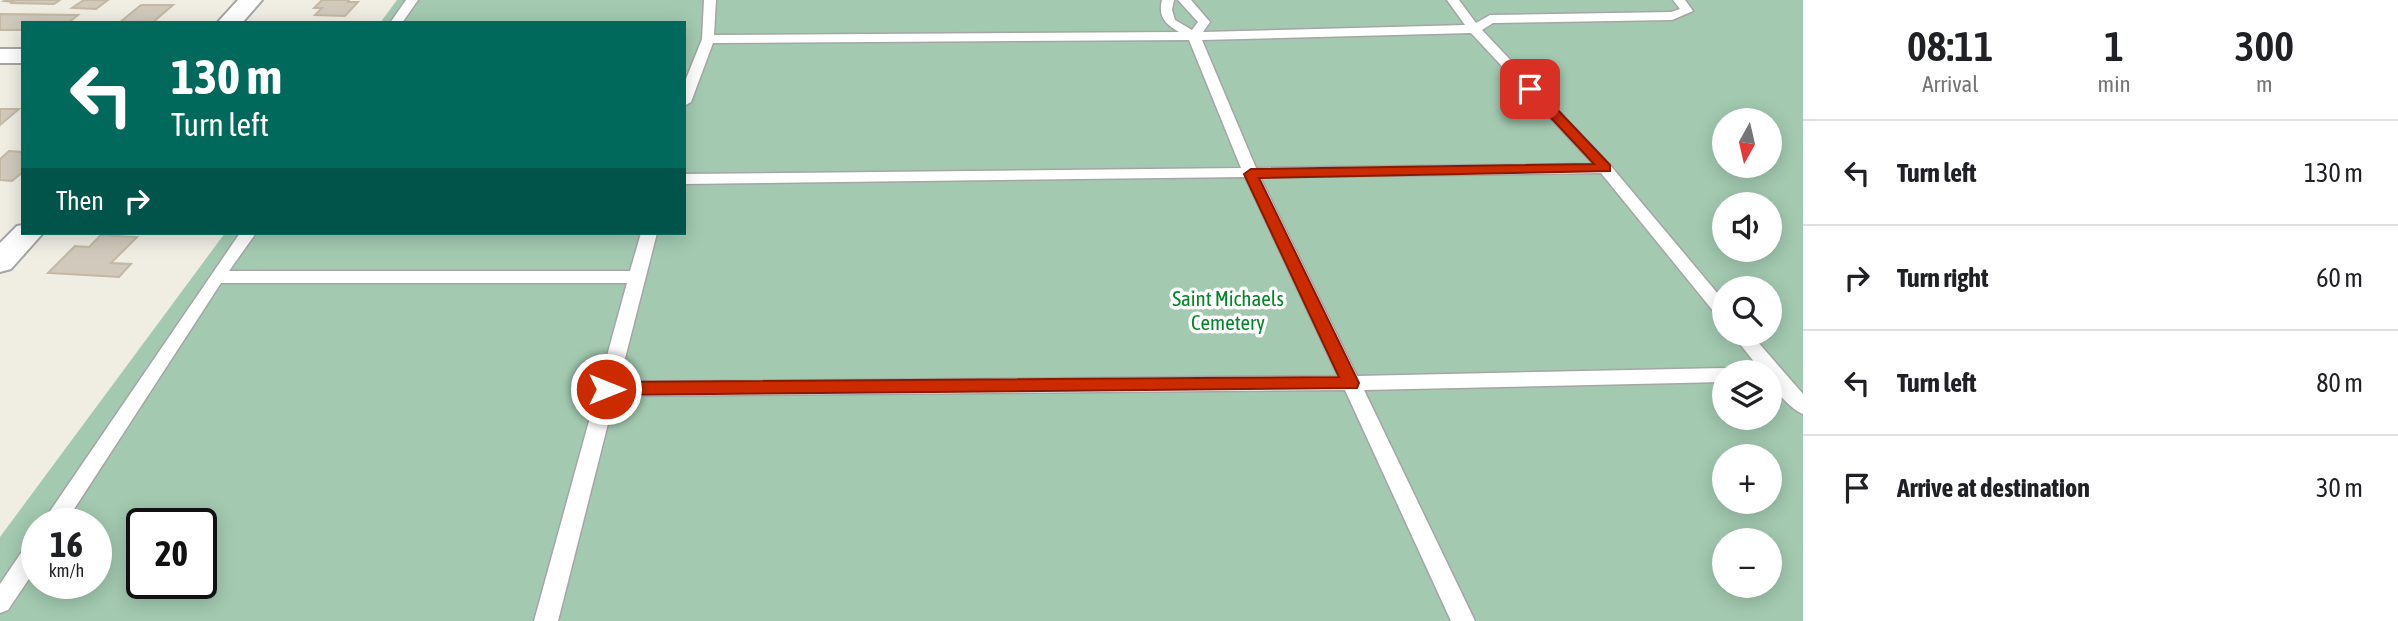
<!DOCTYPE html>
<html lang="en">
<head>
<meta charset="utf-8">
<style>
	body { margin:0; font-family:"Asap Condensed",sans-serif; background:#f6f6f6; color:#202124; height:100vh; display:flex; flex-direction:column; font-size:26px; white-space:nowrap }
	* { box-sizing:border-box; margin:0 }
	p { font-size:23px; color:#757577 }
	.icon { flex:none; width:38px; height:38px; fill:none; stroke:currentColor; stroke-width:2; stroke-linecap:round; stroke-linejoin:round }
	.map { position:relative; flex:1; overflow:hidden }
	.drawer { display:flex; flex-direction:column; background:#fff; width:595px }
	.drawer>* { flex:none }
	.hud { position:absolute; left:21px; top:21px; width:665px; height:214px; border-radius:0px; box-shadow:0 4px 18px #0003; background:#00695c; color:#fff; overflow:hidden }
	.needle { width:46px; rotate:188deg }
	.tools { position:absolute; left:1712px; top:108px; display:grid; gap:14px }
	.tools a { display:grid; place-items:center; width:70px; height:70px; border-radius:50%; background:#fff; box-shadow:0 4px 18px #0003; font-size:35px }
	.speed { position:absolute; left:21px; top:508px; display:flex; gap:14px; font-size:35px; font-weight:700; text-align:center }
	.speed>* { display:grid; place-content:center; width:91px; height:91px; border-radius:50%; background:#fff; box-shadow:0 4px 18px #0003; line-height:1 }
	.speed small { font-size:18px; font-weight:400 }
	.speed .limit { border:4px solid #111; border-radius:10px; background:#fff; color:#111 }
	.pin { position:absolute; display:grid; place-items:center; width:60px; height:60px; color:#fff; margin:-30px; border-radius:14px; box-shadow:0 4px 10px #0006 }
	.me { position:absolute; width:77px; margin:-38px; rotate:90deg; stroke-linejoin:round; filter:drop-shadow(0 0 5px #0008) }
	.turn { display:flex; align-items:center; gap:24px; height:147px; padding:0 35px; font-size:32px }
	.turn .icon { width:91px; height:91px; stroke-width:2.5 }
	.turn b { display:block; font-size:49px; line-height:60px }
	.then { display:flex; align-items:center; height:66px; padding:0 35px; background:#0003; gap:14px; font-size:26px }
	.eta { display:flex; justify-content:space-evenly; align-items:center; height:119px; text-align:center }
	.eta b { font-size:42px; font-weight:600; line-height:49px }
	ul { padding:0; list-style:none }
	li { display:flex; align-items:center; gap:21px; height:105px; padding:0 35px; border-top:2px solid #e0e0e0 }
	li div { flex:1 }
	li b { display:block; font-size:26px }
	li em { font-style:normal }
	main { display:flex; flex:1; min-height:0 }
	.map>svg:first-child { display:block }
	.cemetery { fill:#a3cab1; fill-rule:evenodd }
	.building { fill:#d0c9bc; stroke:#c2b8a4; stroke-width:2 }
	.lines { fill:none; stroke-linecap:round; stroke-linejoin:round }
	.lane-casing { stroke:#a5a5a5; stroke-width:3 }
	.street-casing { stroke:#a5a5a5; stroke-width:4 }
	.lane { fill:#fff; fill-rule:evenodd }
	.street { fill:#fff; fill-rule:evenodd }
	.route { fill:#cc2b00; stroke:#851c00; stroke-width:2 }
	.labels { text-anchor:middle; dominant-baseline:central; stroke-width:7; stroke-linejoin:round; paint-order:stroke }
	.park-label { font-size:21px; fill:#048429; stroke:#fff }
</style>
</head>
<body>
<main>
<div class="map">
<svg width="1803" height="621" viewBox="0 0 1803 621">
	<rect width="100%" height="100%" fill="#f0eee3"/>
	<path class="cemetery" d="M 397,0 L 1803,0 L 1803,621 L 0,621 L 0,537 L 225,233 L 684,233 L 684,23 L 380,23 ZM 1724,121 L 1769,121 L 1769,166 L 1724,166 ZM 1724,205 L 1769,205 L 1769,250 L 1724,250 ZM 1724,289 L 1769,289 L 1769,334 L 1724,334 ZM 1724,373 L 1769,373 L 1769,418 L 1724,418 ZM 1724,457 L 1769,457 L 1769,502 L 1724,502 ZM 37,523 L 96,523 L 96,583 L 37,583 ZM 142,523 L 201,523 L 201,583 L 142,583 ZM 1724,541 L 1769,541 L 1769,586 L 1724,586 Z"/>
	<g class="building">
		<polygon points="6,0 60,0 54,4 10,3 12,2 4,1"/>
		<polygon points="84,0 108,0 96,9 72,8"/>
		<polygon points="322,0 349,0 348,2 358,2 345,16 315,15 322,8 314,8"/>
		<polygon points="141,5 173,5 152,23 119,23"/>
		<polygon points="0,14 78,15 68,23 23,23 22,30 0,30"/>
		<polygon points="0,109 19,109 0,125"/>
		<polygon points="9,151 23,152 23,172 12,181 0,180 0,159"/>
		<polygon points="101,235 137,237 111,263 131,264 119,277 48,273 75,246 89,247"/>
	</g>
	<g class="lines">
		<g class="lane-casing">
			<g id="lane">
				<polygon points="406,0 418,0 402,23 390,23"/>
				<path d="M 704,0 L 716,0 L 714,35 L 1179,32 C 1165,24 1158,17 1162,0 L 1174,0 L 1172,10 L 1175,20 L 1192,30 L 1198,22 L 1178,0 L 1191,0 L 1210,22 L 1203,32 L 1465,25 L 1447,0 L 1459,0 L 1476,23 L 1490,15 L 1671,12 L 1680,9 L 1673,0 L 1685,0 L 1693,11 L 1672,20 L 1493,23 L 1482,30 L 1610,165 L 1724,301 L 1724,319 L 1718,317 L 1601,173 L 1260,177 L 1357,376 L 1724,368 L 1732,373 L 1724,373 L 1724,382 L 1364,390 L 1475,621 L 1451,621 L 1345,390 L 615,396 L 558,621 L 534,621 L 627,283 L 221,283 L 65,523 L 42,523 L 240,233 L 256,233 L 229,271 L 630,271 L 641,233 L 657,233 L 619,382 L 1338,376 L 1245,177 L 684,184 L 684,174 L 1241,168 L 1189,40 L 713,43 L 691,102 L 684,106 L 684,84 L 702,39 ZM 1471,33 L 1593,164 L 1256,168 L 1202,40 Z"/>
				<path d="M 1732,334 L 1751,334 L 1803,394 L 1803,414 C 1791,410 1769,386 1769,373 L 1763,373 Z"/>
				<polygon points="37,539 37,567 8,610 0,613 0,584 29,541"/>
			</g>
		</g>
		<g class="street-casing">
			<g id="street">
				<polygon points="238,0 262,0 242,23 217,23"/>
				<rect x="0" y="49" width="23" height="14"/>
				<polygon points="23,225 23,233 43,233 11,269 0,272 0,243 17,226"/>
			</g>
		</g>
		<use href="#lane" class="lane"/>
		<use href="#street" class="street"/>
	</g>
	<polygon class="route" points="1530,85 1535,86 1610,165 1610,171 1259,178 1359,383 1357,388 606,395 600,393 597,389 600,384 606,382 1339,377 1244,174 1251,169 1594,164 1526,91 1524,89"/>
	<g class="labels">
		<g class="park-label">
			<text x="1228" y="298">Saint Michaels<tspan x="1228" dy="24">Cemetery</tspan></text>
		</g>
	</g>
</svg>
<div class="tools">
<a><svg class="needle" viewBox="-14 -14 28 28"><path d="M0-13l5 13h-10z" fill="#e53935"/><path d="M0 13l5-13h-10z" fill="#757577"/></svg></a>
<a><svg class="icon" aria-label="sound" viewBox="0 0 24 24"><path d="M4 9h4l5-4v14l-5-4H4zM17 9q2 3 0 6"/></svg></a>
<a><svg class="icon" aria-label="search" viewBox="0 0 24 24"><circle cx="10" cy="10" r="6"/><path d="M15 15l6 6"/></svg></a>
<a><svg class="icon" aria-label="layers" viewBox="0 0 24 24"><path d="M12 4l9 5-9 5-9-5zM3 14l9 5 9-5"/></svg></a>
<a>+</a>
<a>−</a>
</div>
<div class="speed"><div>16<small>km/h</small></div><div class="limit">20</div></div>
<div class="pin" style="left:1530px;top:89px;background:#d93025"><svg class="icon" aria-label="arrive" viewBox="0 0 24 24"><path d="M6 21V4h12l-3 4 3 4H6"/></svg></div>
<svg class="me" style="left:606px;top:389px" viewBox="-20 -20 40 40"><circle r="17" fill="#cc2b00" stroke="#fff" stroke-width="3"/><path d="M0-11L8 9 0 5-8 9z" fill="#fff"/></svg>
<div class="hud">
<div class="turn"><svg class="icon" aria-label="left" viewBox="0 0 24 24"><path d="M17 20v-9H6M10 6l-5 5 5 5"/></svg><div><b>130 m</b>Turn left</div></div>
<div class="then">Then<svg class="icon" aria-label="right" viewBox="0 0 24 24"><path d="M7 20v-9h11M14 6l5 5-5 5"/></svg></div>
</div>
</div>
<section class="drawer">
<div class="eta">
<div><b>08:11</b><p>Arrival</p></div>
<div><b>1</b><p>min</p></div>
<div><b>300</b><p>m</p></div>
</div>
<ul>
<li><svg class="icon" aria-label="left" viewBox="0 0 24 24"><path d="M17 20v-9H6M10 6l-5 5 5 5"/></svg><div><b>Turn left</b></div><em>130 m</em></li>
<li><svg class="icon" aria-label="right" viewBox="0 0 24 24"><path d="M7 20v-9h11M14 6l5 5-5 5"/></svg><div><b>Turn right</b></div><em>60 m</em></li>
<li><svg class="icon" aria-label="left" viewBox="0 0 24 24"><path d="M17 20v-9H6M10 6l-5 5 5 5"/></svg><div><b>Turn left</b></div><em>80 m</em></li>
<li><svg class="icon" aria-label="arrive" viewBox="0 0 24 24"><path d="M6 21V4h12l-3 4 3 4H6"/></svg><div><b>Arrive at destination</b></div><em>30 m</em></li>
</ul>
</section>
</main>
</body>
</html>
